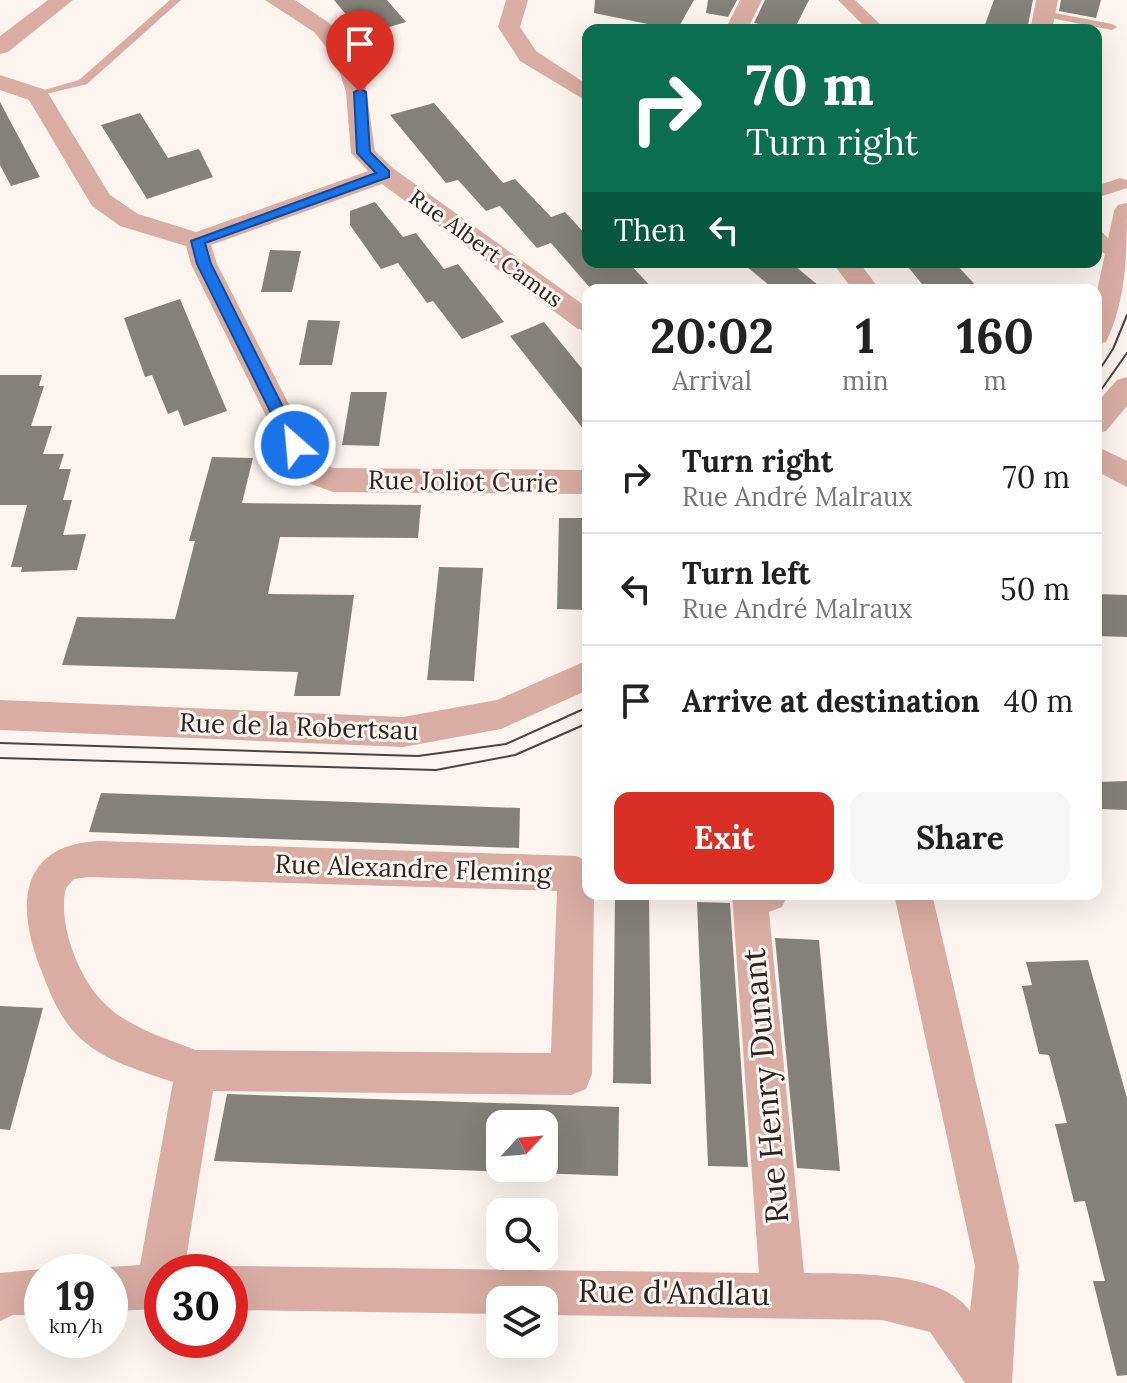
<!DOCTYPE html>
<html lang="en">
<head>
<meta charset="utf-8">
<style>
	body { margin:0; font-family:Lora,serif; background:#f6f6f6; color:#222; height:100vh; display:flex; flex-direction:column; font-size:30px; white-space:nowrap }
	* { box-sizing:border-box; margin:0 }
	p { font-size:26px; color:#767676 }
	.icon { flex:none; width:44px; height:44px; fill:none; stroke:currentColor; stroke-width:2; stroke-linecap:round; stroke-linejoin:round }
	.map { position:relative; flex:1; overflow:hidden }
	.drawer { position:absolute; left:582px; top:284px; width:520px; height:616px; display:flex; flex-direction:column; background:#fff; border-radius:16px; box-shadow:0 8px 32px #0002 }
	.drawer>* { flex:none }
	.guide { position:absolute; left:582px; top:24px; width:520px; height:244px; border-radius:16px; box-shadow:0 8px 32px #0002; background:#0b6e4f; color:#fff; overflow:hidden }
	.needle { width:52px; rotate:64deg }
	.controls { position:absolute; left:486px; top:1110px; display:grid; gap:16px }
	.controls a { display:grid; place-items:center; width:72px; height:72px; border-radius:16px; background:#fff; box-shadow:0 8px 32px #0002; font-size:40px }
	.speed { position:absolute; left:24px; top:1254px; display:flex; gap:16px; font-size:40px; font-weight:700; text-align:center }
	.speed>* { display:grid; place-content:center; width:104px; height:104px; border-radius:50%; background:#fff; box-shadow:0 8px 32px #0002; line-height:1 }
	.speed small { font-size:20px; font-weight:400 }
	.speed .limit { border:12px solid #d22; background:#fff; color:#111 }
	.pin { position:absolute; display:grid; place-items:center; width:68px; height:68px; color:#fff; margin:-82px -34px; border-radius:50% 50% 50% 0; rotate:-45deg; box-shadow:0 0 8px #0007 }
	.pin .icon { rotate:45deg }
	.me { position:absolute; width:88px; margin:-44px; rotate:333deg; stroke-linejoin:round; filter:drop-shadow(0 0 6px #0008) }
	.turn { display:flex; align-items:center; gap:28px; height:168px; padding:0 32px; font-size:36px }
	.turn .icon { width:104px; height:104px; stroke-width:2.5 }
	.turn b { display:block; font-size:56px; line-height:68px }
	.then { display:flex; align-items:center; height:76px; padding:0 32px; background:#0003; gap:16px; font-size:30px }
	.eta { display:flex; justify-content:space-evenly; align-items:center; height:136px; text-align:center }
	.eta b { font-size:48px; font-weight:700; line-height:56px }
	.primary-button { display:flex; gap:16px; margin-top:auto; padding:16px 32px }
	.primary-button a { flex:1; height:92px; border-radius:16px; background:#d93025; color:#fff; font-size:32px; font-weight:700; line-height:92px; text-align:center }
	.primary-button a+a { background:#f6f6f6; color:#222 }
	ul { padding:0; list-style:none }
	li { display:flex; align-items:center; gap:24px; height:112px; padding:0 32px; border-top:2px solid #e0e0e0 }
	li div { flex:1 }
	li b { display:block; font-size:30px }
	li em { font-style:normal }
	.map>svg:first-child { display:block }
	.building { fill:#848178; fill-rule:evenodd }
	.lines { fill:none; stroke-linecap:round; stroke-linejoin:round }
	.service { fill:#d9ada4; fill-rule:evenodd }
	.pedestrian { fill:#d9ada4; fill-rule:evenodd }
	.minor { fill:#d9ada4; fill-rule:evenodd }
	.tram { stroke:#494542; stroke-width:2 }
	.route { fill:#1a73e8; stroke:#114b97; stroke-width:2 }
	.labels { text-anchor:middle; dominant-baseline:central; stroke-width:6; stroke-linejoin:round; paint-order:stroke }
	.far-street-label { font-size:22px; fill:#282523; stroke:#fdf4ed }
	.street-label { font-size:26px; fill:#282523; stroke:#fdf4ed }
	.near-street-label { font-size:32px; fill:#282523; stroke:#fdf4ed }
</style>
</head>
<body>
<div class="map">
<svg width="1127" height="1383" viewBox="0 0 1127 1383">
	<rect width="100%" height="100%" fill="#fdf4ed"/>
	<g class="building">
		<polygon points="334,0 387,0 406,22 363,35"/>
		<polygon points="595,0 694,0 677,30 594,13"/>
		<polygon points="708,0 737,0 728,17 706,13"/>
		<polygon points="765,0 809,0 794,30 754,23"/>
		<polygon points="994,0 1033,0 1027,30 983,30"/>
		<polygon points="1061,0 1101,0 1096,18 1059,11"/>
		<polygon points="0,102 40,177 11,186 0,165"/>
		<polygon points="434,103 503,183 515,179 551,217 565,212 588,237 588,262 628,262 654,290 592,290 551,243 537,248 500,206 486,211 458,180 446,183 390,115"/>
		<polygon points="140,113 168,158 199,149 213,177 147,199 101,125"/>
		<polygon points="375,202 403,237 416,233 444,269 458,264 504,322 462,339 433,301 427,303 398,263 381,269 350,225 350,211"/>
		<polygon points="270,250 301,251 292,292 261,292"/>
		<polygon points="741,262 790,262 824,290 775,290"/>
		<polygon points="904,262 954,262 980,290 927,290"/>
		<polygon points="180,299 227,411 184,426 178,410 168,414 152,375 145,377 124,318"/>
		<polygon points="308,320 340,321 332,365 299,365"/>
		<polygon points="544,322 588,376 588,435 510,336"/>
		<polygon points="0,375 42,375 39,386 44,386 31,426 52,426 43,454 64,454 59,469 71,469 63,500 72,500 63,535 86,534 77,570 21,572 22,567 11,567 27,505 0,505"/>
		<polygon points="351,392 387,392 379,446 342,445"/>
		<polygon points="212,457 253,458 242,503 421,505 418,538 280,537 268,594 354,595 340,696 294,696 298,672 62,665 77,617 175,619 195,541 189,541"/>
		<polygon points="559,518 588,518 588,610 557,609"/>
		<polygon points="439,567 483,568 474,681 427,680"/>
		<polygon points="1096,594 1127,595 1127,637 1096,636"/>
		<polygon points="1127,781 1127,810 1100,809 1096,782"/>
		<polygon points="101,793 520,808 519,848 89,832"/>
		<polygon points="615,894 649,894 651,1084 613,1083"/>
		<polygon points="697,902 730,903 748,1167 708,1166"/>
		<polygon points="775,938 819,940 840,1171 797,1168"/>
		<polygon points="1088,960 1127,1098 1127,1375 1117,1376 1093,1281 1105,1281 1085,1201 1074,1202 1055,1124 1067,1123 1049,1055 1039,1054 1022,986 1032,985 1026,962"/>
		<polygon points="0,1006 43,1008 10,1130 0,1129"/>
		<path d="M 227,1094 L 619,1107 L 618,1176 L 214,1161 ZM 500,1124 L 544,1124 L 544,1168 L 500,1168 Z"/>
	</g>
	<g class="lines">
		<g class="service">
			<polygon points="170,0 181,0 87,84 34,97 34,93 79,80"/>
			<polygon points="1044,11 1112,24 1117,27 1112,30 1040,16 1040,12"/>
		</g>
		<g class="pedestrian">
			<polygon points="838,0 855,0 886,30 868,30"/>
			<polygon points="1120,178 1127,180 1127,188 1096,198 1096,186"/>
			<polygon points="1096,232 1103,233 1117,248 1114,253 1107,255 1096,249"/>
		</g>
		<g class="minor">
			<polygon points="48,0 73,0 8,52 0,54 0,36"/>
			<polygon points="265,0 295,0 329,23 343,38 364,74 375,151 394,169 588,308 588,331 578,329 382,184 211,245 217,264 319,463 334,468 588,470 588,494 333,492 297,479 191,264 186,246 120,226 92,206 29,100 0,90 0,75 46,90 110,195 138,214 196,232 368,171 351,153 346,92 335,58 314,32"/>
			<polygon points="506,0 528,0 520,27 536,51 588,85 588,102 520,61 498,27"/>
			<polygon points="740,0 762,0 747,30 725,30"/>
			<polygon points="1036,0 1058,0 1052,30 1030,30"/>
			<path d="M 1127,203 C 1127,250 1127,299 1106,342 L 1096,345 L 1096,296 L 1114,211 L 1118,205 Z"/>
			<polygon points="832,262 859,262 880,290 853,290"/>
			<polygon points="1127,377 1127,406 1106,431 1096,434 1096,404 1117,380"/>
			<polygon points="1096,446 1127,461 1127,487 1096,471"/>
			<polygon points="588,660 588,690 501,729 403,747 0,730 0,700 403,717 497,700"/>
			<path d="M 99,841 L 576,856 L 588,861 L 588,894 L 594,894 L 592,1074 L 586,1089 L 571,1095 L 213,1091 L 184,1272 L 162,1272 L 162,1309 L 110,1311 L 110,1272 L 97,1272 L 110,1267 L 140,1265 L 173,1082 C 141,1071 100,1060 76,1034 C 60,1017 51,996 43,975 C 17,913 14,845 99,841 ZM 89,877 L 557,891 L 551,1053 L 196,1050 C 134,1027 96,1016 72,949 C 66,931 61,908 66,888 L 74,879 Z"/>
			<path d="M 732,894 L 788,894 L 782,907 L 769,912 L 804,1273 C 850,1274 941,1270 970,1311 L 975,1266 L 894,894 L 932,894 L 1019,1266 L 1012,1383 L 965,1383 L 930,1332 L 882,1320 L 544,1315 L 544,1300 L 500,1300 L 500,1314 L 230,1310 L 230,1272 L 214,1272 L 230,1266 L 759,1273 Z"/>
			<polygon points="42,1269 48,1272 42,1272 42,1315 13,1315 0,1321 0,1273"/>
		</g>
		<g class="tram">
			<polyline points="1096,375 1113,349 1127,315"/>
			<polyline points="1096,397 1127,353"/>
			<polyline points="0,743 418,756 506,744 588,707"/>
			<polyline points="0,758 436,770 515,755 588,723"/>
		</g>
	</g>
	<polygon class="route" points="360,89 366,92 370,152 389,171 389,177 205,243 211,264 302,445 295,451 287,445 197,264 191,241 376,173 357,153 354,92"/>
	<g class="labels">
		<g class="far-street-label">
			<text transform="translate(486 248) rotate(36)">Rue Albert Camus</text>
		</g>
		<g class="street-label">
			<text transform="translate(463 481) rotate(1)">Rue Joliot Curie</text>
			<text transform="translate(299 726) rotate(2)">Rue de la Robertsau</text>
			<text transform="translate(413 868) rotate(2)">Rue Alexandre Fleming</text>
		</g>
		<g class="near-street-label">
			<text transform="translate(765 1086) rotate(-95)">Rue Henry Dunant</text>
			<text transform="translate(674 1292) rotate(1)">Rue d'Andlau</text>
		</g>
	</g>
</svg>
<div class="controls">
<a><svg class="needle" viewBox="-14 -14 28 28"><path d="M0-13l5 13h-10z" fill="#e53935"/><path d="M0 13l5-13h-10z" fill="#767676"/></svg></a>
<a><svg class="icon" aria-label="search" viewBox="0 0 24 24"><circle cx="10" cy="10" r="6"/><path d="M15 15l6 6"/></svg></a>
<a><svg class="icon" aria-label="layers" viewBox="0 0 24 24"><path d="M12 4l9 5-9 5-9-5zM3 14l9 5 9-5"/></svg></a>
</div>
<div class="speed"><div>19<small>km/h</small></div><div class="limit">30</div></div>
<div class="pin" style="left:360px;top:92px;background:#d93025"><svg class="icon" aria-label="arrive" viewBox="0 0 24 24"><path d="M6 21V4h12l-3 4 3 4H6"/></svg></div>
<svg class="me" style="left:295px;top:445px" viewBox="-20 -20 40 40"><circle r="17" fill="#1a73e8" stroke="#fff" stroke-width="3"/><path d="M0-11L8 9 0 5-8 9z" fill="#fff"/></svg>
<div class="guide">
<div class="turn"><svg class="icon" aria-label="right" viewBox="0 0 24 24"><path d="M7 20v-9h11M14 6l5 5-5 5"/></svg><div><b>70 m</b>Turn right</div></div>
<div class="then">Then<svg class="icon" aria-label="left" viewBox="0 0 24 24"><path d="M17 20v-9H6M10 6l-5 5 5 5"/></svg></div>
</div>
<section class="drawer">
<div class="eta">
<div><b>20:02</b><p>Arrival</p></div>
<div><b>1</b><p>min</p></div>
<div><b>160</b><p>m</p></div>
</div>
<ul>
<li><svg class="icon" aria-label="right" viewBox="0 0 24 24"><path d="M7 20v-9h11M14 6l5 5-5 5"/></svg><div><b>Turn right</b><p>Rue André Malraux</p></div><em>70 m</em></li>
<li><svg class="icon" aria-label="left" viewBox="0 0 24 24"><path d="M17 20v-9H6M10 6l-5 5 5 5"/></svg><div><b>Turn left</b><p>Rue André Malraux</p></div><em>50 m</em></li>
<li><svg class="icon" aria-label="arrive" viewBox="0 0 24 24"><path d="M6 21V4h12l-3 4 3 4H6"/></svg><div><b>Arrive at destination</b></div><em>40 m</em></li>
</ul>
<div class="primary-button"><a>Exit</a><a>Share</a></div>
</section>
</div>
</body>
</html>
